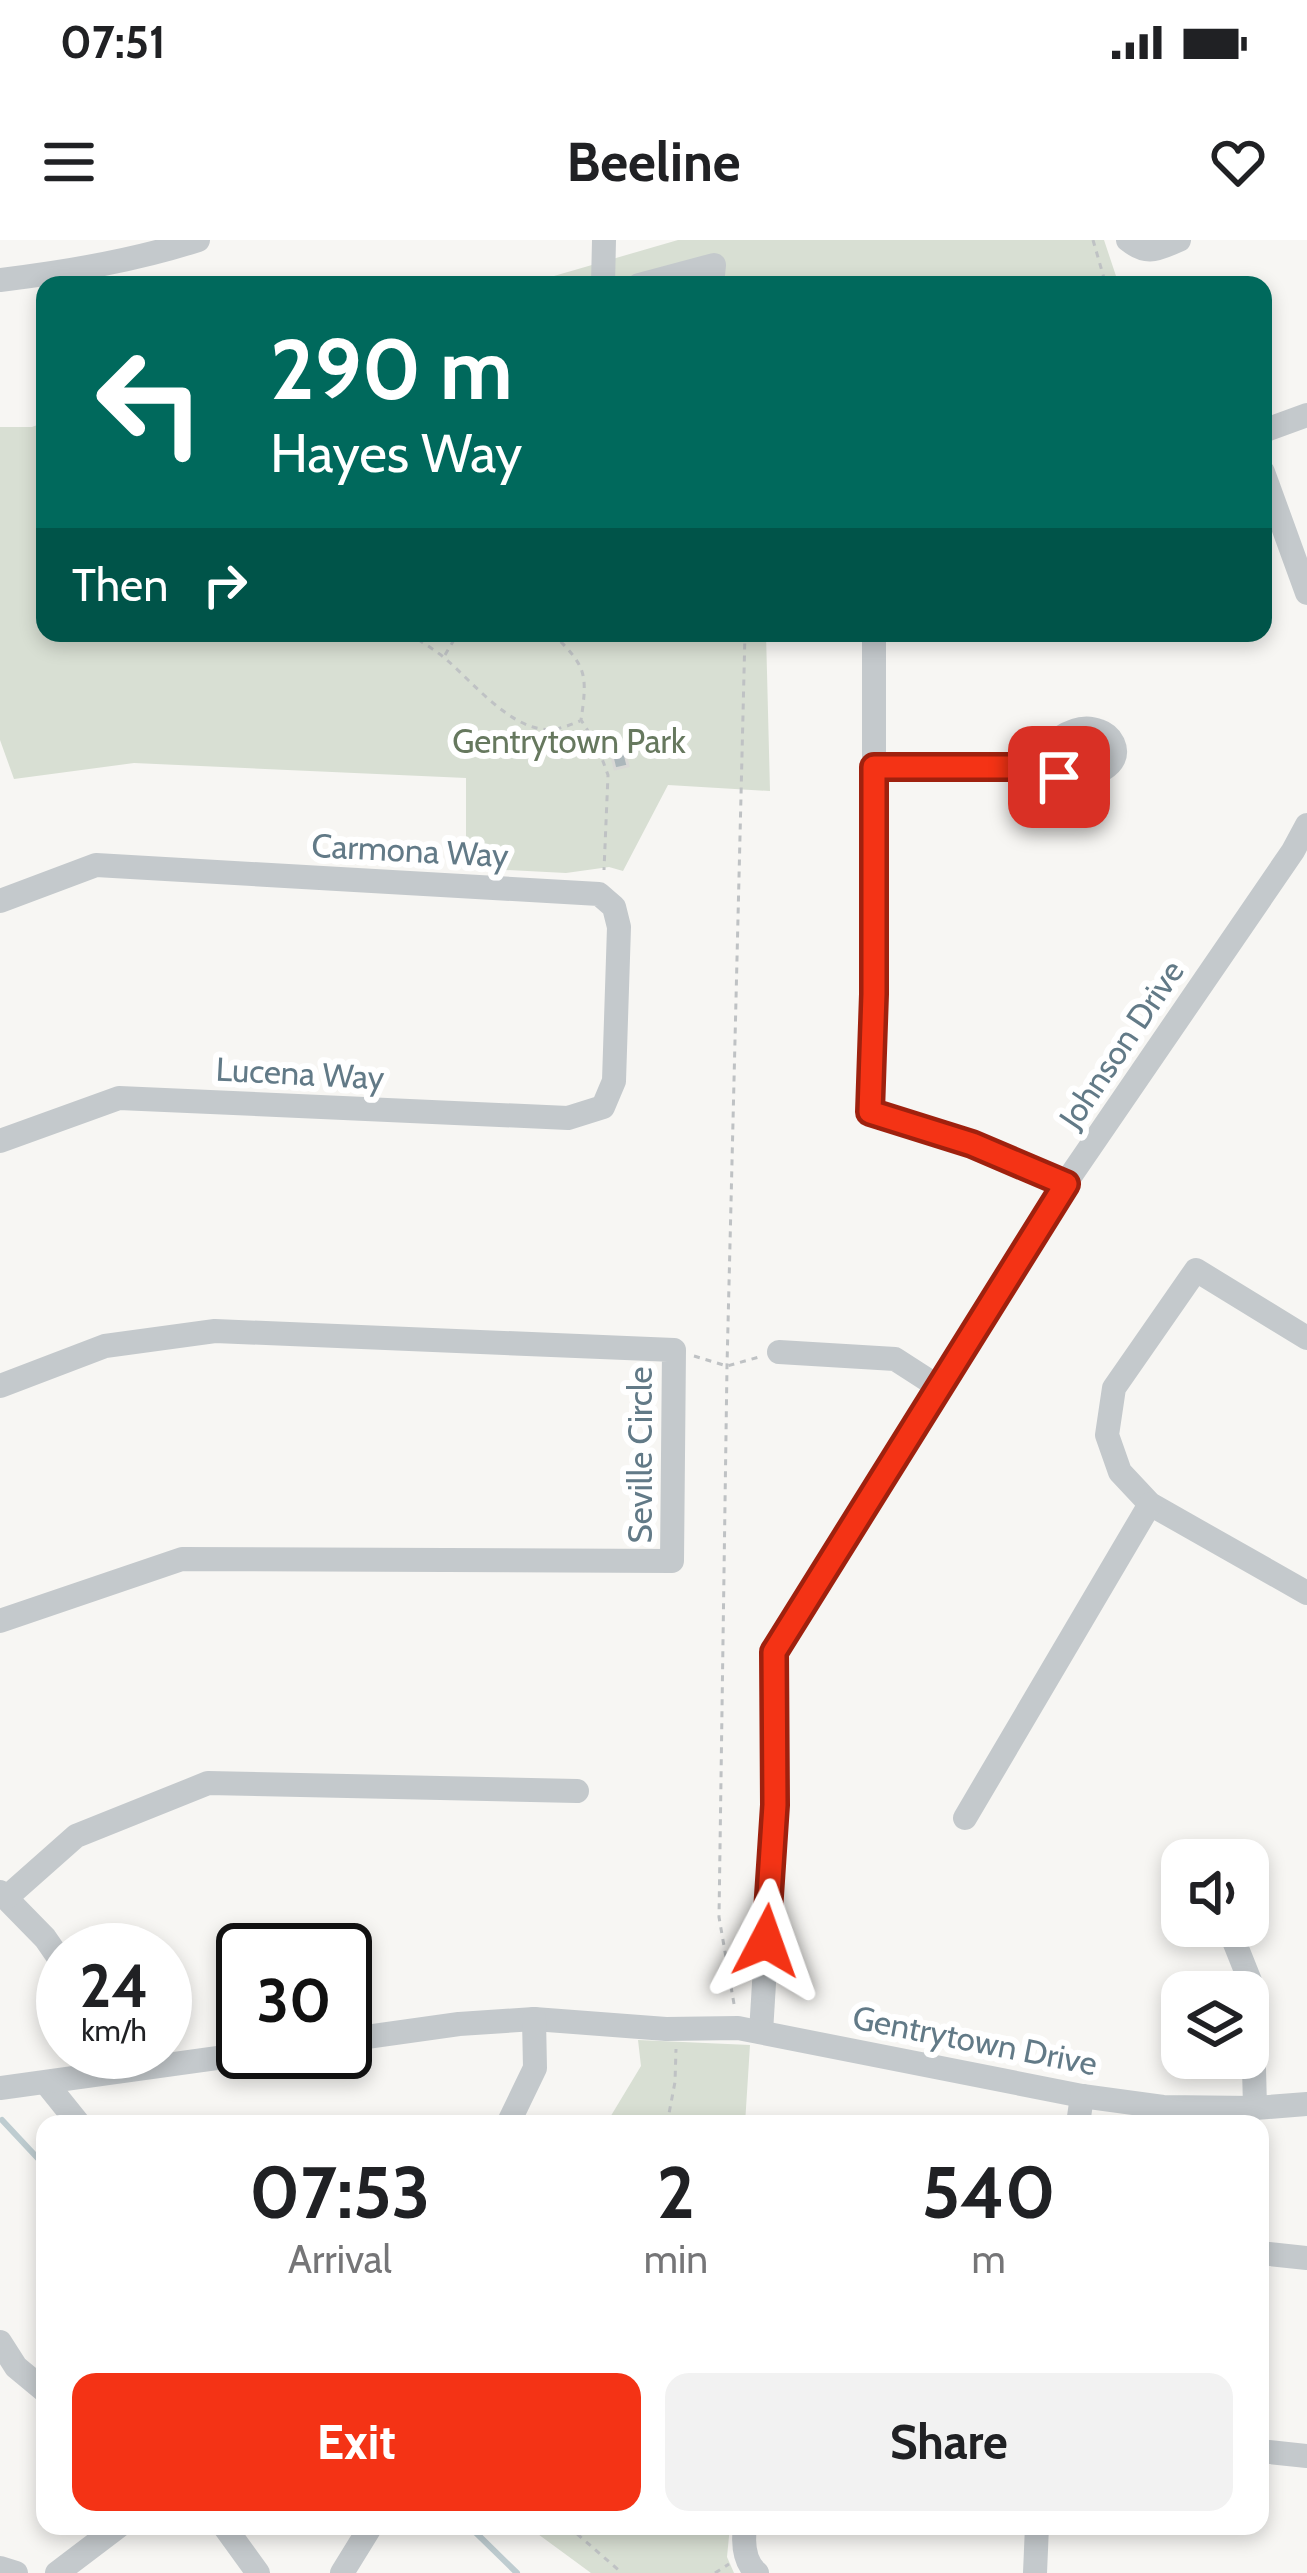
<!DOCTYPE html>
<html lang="en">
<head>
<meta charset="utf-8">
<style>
	body { margin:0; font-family:Cabin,sans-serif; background:#f2f2f2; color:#202124; height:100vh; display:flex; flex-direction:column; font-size:45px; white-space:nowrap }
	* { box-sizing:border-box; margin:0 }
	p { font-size:39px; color:#757577 }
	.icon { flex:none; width:66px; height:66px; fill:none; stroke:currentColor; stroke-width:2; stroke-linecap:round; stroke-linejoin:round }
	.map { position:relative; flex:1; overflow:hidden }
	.sheet { position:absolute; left:36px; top:1875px; width:1233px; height:420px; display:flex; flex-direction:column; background:#fff; border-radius:24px; box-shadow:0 6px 18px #0003 }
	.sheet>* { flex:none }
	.hud { position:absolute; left:36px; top:36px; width:1236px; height:366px; border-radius:24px; box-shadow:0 6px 18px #0003; background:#00695c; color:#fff; overflow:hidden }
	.fabs { position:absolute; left:1161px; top:1599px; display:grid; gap:24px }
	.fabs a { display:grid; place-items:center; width:108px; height:108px; border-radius:24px; background:#fff; box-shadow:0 6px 18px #0003; font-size:60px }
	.speed { position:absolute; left:36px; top:1683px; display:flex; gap:24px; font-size:60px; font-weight:700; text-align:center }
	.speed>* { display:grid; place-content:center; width:156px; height:156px; border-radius:50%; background:#fff; box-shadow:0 6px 18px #0003; line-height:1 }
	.speed small { font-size:30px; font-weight:400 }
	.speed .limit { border:6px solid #111; border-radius:18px; background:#fff; color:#111 }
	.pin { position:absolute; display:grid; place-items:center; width:102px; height:102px; color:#fff; margin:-51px; border-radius:24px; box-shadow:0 6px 18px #0006 }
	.me { position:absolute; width:132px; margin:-66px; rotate:4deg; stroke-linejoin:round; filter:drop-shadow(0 0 9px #0008) }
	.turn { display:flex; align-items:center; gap:42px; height:252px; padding:0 36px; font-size:54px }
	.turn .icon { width:156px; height:156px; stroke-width:2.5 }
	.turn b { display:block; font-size:84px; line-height:102px }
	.then { display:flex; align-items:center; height:114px; padding:0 36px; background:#0003; gap:24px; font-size:45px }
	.eta { display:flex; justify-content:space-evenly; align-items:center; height:204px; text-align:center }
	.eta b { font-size:72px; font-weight:700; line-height:84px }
	.primary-button { display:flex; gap:24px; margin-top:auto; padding:24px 36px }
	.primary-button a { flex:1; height:138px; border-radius:24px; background:#f43315; color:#fff; font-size:48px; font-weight:700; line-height:138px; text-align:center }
	.primary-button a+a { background:#f2f2f2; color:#202124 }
	.status { display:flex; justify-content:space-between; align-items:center; height:84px; padding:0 60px; background:#fff; direction:ltr }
	.status svg { height:33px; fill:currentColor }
	header { display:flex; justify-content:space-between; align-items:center; height:156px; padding:0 36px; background:#fff; font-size:54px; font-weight:700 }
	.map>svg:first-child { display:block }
	.green { fill:#d8dfd3 }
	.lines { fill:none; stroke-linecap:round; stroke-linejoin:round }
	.stream { stroke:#beccd0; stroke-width:6 }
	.building { fill:#acb7bb; stroke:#d8d8d5; stroke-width:3 }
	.path { stroke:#bfc2c4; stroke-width:3; stroke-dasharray:6 6; stroke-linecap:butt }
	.minor { stroke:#c4c9cc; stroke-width:24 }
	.route-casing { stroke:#9f210e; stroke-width:30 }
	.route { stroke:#f43315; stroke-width:21 }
	.labels { text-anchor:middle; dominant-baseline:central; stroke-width:12; stroke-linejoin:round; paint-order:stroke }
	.park-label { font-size:33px; fill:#66785e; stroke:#fff }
	.street-label { font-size:33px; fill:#627a87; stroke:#fff }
</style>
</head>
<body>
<div class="status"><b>07:51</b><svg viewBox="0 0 49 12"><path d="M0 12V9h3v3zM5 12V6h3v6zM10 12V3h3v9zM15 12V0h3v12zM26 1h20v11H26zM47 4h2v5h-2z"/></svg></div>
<header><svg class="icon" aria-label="menu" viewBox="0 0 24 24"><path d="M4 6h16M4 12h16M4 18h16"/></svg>Beeline<svg class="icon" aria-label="heart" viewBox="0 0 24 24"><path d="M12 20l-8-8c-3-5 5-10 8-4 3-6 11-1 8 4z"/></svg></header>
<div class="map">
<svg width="1307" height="2333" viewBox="0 0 1307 2333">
	<rect width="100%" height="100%" fill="#f7f6f3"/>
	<g class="green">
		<polygon points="678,0 1104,0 1119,45 523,45"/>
		<polygon points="45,182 45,393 766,393 770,551 668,545 623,631 609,627 566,633 466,628 466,538 134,523 14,539 0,500 0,187 32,187"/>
		<polygon points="638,1800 750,1805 745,1884 606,1884 641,1826"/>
		<polygon points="527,2286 730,2286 727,2317 734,2333 591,2333"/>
	</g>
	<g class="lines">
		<g class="stream">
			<polyline points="2,1880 45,1926"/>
			<polyline points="469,2286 517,2333"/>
		</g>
	</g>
	<polygon class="building" points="622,501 628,526 615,529 609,504"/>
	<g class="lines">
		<g class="path">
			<polyline points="1093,0 1106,45"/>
			<path d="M 408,393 C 421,402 436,410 448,421 C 472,442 508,485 542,489 C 555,491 568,486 580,481"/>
			<path d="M 552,393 C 586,426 588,433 581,480 L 597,505 L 608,535 L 604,630"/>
			<polyline points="445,415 458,393"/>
			<polyline points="694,1116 727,1126 759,1117"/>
			<polyline points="734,1764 719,1677 727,1126 745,393"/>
			<polyline points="667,1884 675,1842 676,1809"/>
			<polyline points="568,2286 622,2333"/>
			<polyline points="715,2333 729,2324"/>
		</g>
		<g class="minor">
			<path d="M 1128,0 C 1148,16 1157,9 1179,0"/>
			<path d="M 0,40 C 67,32 134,21 198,0"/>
			<polyline points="603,45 604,0"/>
			<polyline points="639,45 714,25 712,45"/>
			<polyline points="1263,191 1307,175"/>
			<polyline points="1263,232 1307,353"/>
			<polyline points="874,393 874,754 870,872 972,904 1065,944"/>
			<path d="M 875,527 C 924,527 976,524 1025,527 C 1041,529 1055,538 1071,538 C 1089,538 1124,527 1113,503 C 1110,497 1105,493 1099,491 C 1073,480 1044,508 1030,527"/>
			<polyline points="0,661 96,625 599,654 614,667 619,687 614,841 603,867 568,878 119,858 0,901"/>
			<polyline points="1307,1098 1196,1030 1114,1148 1107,1195 1120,1232 1150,1264 1307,1353"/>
			<polyline points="779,1112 895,1119 940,1148"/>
			<polyline points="0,1146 105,1106 215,1091 674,1110 672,1321 182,1319 0,1381"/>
			<polyline points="965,1578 1150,1264"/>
			<polyline points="0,1652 45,1698 63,1724"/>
			<polyline points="6,1658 76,1596 208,1543 577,1551"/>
			<polyline points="1228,1686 1252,1746 1255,1868"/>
			<polyline points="761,1792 775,1565 774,1411 1065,944 1293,611 1307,585"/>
			<polyline points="345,1800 459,1784 534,1779 666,1789 738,1788 1082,1856 1163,1867 1255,1868 1307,1864"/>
			<polyline points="46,1843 79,1884"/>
			<polyline points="0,1848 261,1812"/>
			<polyline points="508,1884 535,1828 534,1779"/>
			<polyline points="1078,1884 1082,1856"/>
			<polyline points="1260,2013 1307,2018"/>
			<polyline points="0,2102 16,2127 45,2151"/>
			<polyline points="1260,2211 1307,2216"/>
			<polyline points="224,2286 258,2333"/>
			<path d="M 745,2286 C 743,2302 744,2322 757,2333"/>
			<polyline points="0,2328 16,2333"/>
			<polyline points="57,2333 119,2286"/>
			<polyline points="342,2333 371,2286"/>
			<polyline points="1035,2333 1037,2286"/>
		</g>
	</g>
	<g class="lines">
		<g class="route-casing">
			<polyline id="route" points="766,1701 775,1565 774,1412 1066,944 972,904 870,872 874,754 874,527 1030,527 1059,537"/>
		</g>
		<use href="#route" class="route"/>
	</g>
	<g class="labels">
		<g class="park-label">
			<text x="569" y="501">Gentrytown Park</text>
		</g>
		<g class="street-label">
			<text transform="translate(410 610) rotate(3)">Carmona Way</text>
			<text transform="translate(1121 804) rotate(-56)">Johnson Drive</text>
			<text transform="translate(300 833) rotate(3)">Lucena Way</text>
			<text transform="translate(640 1215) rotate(-90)">Seville Circle</text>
			<text transform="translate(975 1800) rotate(11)">Gentrytown Drive</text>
		</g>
	</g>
</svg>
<div class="fabs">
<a><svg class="icon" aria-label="sound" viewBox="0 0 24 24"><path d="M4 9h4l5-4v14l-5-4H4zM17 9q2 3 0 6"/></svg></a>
<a><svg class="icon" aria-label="layers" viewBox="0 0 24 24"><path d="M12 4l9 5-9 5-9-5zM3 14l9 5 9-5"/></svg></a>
</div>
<div class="speed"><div>24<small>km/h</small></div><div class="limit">30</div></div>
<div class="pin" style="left:1059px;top:537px;background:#d93025"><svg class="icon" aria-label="arrive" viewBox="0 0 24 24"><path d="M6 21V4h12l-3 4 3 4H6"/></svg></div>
<svg class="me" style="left:766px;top:1701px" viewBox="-20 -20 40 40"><path d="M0-17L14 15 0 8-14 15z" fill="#f43315" stroke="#fff" stroke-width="4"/></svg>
<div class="hud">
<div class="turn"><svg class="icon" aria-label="left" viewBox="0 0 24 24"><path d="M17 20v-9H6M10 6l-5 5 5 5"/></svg><div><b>290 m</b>Hayes Way</div></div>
<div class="then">Then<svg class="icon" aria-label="right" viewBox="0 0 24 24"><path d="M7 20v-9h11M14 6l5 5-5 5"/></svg></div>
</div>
<section class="sheet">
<div class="eta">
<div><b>07:53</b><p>Arrival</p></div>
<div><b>2</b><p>min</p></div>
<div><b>540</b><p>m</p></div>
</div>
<div class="primary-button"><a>Exit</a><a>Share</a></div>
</section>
</div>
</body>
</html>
